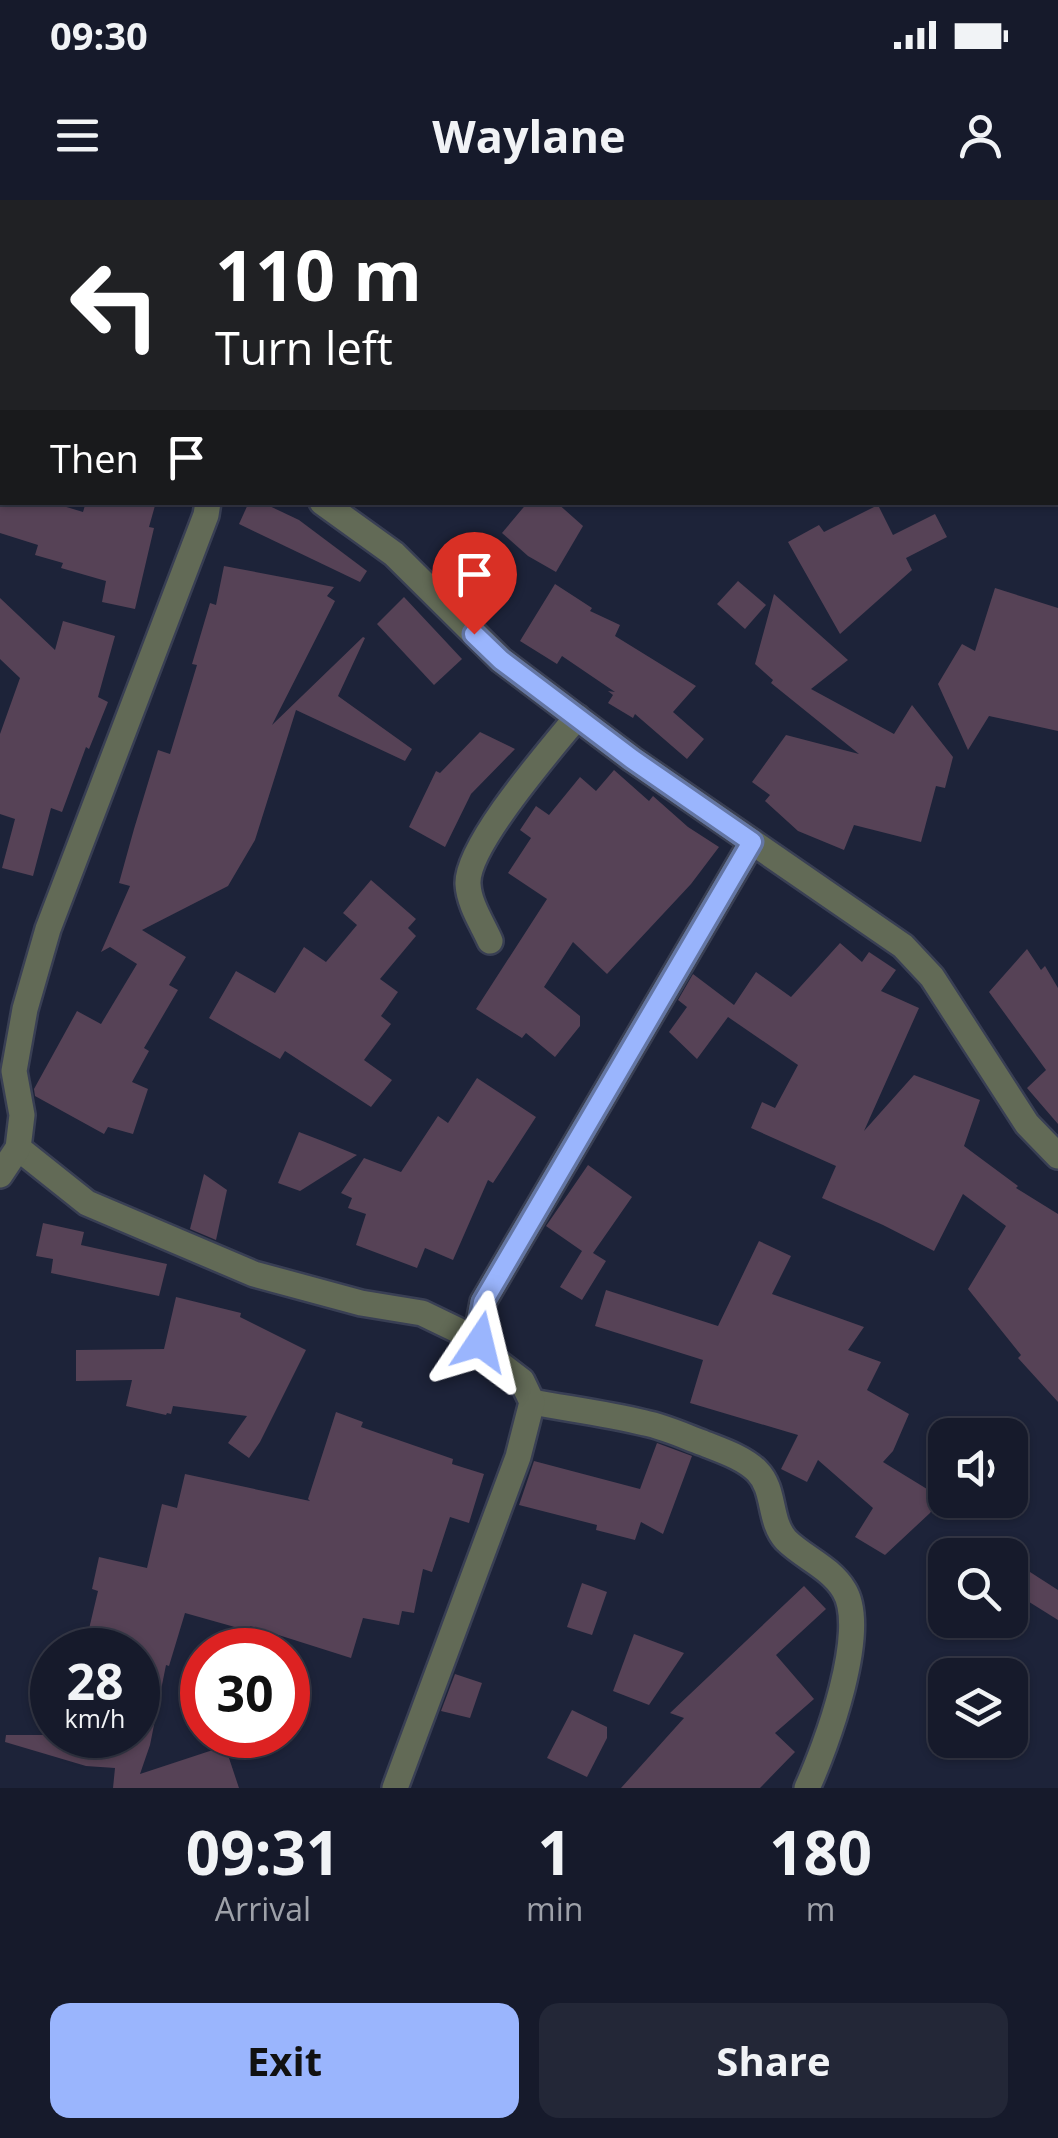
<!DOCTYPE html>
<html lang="en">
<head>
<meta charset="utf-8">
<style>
	body { margin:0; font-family:"Open Sans",sans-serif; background:#232737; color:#f1f3f6; height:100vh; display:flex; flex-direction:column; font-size:38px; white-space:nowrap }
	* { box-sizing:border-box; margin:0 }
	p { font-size:32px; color:#9ea1a9 }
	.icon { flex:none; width:55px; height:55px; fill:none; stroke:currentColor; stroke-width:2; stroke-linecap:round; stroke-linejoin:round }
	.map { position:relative; height:1588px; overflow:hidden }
	.drawer { display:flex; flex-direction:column; background:#161a2b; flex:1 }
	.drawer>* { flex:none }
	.banner { position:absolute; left:0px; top:0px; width:1060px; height:305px; box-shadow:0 2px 8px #0004,0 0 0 2px #353847; background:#202124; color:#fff; overflow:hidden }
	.fabs { position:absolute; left:928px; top:1218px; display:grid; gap:20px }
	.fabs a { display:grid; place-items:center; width:100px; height:100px; border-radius:20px; background:#161a2b; box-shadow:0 2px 8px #0004,0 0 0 2px #353847; font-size:50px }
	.speed { position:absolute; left:30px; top:1428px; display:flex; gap:20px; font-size:50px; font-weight:700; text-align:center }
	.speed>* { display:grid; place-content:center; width:130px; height:130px; border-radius:50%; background:#161a2b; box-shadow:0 2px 8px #0004,0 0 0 2px #353847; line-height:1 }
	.speed small { font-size:25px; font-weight:400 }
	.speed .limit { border:15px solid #d22; background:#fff; color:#111 }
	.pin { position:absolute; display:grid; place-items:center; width:85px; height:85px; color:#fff; margin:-102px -42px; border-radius:50% 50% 50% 0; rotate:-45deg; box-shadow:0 0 10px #0007 }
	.pin .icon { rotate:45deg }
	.me { position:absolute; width:110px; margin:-55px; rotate:10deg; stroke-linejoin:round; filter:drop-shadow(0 0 8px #0008) }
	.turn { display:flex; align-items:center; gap:35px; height:210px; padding:0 50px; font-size:45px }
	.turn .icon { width:130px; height:130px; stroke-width:2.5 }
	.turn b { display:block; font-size:70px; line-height:85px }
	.then { display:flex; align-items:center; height:95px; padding:0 50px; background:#0003; gap:20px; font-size:38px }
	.eta { display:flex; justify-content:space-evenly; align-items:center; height:170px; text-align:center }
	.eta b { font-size:60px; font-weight:700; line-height:70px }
	.cta { display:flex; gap:20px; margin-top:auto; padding:20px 50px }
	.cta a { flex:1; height:115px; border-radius:20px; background:#9ab5fd; color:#111; font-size:40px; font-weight:700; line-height:115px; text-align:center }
	.cta a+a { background:#232737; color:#f1f3f6 }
	.status { display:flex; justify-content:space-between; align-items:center; height:70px; padding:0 50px; background:#161a2b; direction:ltr }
	.status svg { height:28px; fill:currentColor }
	header { display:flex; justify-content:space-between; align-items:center; height:130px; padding:0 50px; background:#161a2b; font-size:45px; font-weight:700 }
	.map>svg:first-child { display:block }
	.building { fill:#564256 }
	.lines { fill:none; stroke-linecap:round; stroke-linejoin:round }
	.street-casing { stroke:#393f54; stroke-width:30 }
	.street { stroke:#626a56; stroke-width:25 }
	.route-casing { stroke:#6476a4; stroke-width:25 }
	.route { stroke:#9ab5fd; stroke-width:18 }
</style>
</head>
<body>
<div class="status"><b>09:30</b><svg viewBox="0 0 49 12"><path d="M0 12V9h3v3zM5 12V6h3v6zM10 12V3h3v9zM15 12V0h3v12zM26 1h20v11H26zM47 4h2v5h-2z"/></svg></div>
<header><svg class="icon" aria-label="menu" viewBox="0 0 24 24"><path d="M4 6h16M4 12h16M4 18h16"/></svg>Waylane<svg class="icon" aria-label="person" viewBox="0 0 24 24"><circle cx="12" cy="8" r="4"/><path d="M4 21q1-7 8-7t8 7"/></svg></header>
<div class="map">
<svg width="1058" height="1588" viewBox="0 0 1058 1588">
	<rect width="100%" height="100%" fill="#1d2339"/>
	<g class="building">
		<polygon points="0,302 50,302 83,312 86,302 156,302 149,327 154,328 135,409 102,402 106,381 61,368 63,363 35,355 38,345 0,333"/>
		<polygon points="249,302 261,302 299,320 367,371 360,382 239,324"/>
		<polygon points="528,302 556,302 583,326 556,372 528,356 502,333"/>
		<polygon points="878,305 893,335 935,314 947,337 906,358 912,370 840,434 788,342 819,325 824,332"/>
		<polygon points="224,366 334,387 327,396 335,401 272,525 363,437 365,438 338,496 412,549 405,561 296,510 255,640 228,686 142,730 186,757 169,785 178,790 144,848 149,851 132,882 148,889 133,934 108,927 104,934 35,896 34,889 77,811 101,824 137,764 110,747 101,752 130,686 119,683 134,629 158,550 170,554 197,465 192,464 210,403 216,405"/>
		<polygon points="738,381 766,405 745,429 717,404"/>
		<polygon points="555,384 592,408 590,411 620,425 615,436 696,486 673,512 704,539 687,559 635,514 633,518 608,503 613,495 608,491 615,492 562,456 557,464 520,441"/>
		<polygon points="995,388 1058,408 1058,531 989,516 968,550 938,484 962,444 975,451"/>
		<polygon points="774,394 848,460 811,489 894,534 912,505 953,557 945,588 936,586 921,642 854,625 844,650 798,631 765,601 770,595 752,582 786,535 859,554 771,483 773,480 755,464"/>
		<polygon points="404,397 462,459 434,485 377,424"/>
		<polygon points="0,398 55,450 63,421 115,436 98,497 108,502 89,549 86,547 62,612 51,608 33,676 2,668 15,619 0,614 0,534 20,478 0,459"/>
		<polygon points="480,532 515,549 471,594 445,647 409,627 436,571 440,573"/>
		<polygon points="614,570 649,601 653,596 688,627 719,647 691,684 607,774 573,742 544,787 580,816 580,826 555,857 526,833 522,838 476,809 547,699 508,673 531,638 520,630 536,606 549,615 580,577 596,591"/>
		<polygon points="371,680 416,719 408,728 416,736 380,779 398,792 381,816 391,824 364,860 392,880 371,907 285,851 280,859 209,818 236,771 275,793 304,747 326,762 357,725 343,713"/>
		<polygon points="840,743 862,762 869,752 896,770 881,791 919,808 864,931 914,875 980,900 964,946 1018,986 1016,988 1058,1014 1058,1202 1018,1158 1021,1155 968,1089 1006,1026 963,994 934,1051 883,1025 822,998 836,966 751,928 762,902 775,908 798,865 728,817 697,859 669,832 687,807 678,800 693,774 734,805 756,772 791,797"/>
		<polygon points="1027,749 1041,770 1045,766 1058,788 1058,924 1027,888 1046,870 989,792"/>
		<polygon points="477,878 536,917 493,983 488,980 453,1060 425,1048 417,1068 356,1045 366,1014 348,1008 352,998 341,993 364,958 401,972 438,916 448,923"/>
		<polygon points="299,932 325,942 357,955 300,991 278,983"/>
		<polygon points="588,965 632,997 593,1053 606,1061 582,1100 560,1087 582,1051 546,1026"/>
		<polygon points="204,974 227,990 216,1040 190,1029"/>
		<polygon points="43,1023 84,1032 81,1045 167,1064 159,1096 51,1073 53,1059 36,1056"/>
		<polygon points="759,1041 791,1056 772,1094 864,1127 848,1150 881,1162 867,1190 909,1214 893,1251 883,1262 940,1297 930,1313 885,1355 855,1337 873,1308 818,1260 807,1282 781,1269 798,1235 690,1203 703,1160 595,1126 606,1090 718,1126"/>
		<polygon points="176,1097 241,1113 240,1117 306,1150 260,1242 249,1258 228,1243 247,1216 173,1206 171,1214 167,1213 166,1215 126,1206 132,1180 76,1181 76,1150 164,1149"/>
		<polygon points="336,1212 363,1222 361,1227 453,1259 452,1264 484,1274 469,1323 450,1317 432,1372 423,1369 414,1413 402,1411 399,1425 363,1418 351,1458 250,1426 249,1431 185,1413 169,1466 166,1465 150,1545 140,1574 225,1546 239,1588 113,1588 115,1568 86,1566 5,1542 6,1535 138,1535 138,1450 84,1450 98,1391 92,1389 99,1357 147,1368 162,1304 177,1308 185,1274 310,1301 308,1299"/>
		<polygon points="657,1243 692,1256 663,1334 641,1322 635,1340 596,1330 597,1325 519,1305 534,1261 640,1289"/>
		<polygon points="1010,1359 1058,1390 1058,1420 1010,1390"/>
		<polygon points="582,1383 607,1392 592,1435 567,1427"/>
		<polygon points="804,1386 826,1409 776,1455 814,1499 775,1533 795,1552 760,1588 621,1588 684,1518 670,1513"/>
		<polygon points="634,1434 684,1453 649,1505 613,1491"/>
		<polygon points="455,1474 482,1483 470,1518 441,1511"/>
		<polygon points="572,1510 607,1527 607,1538 587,1577 547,1558"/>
	</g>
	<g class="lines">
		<g class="street-casing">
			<g id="street">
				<polyline points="253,2 253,0"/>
				<polyline points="322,302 394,354 501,460 632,559 903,746 932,777 1027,924 1058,956"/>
				<path d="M 490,741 C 482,723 469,704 468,684 C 466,646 551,549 577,517"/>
				<polyline points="18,948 87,1003 254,1074 361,1103 422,1113 480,1141"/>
				<polyline points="0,975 18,948 22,915 14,871 25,809 48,729 206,315 208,302"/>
				<path d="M 532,1202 C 570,1209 608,1214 645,1223 C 665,1227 684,1236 703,1243 C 720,1250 743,1257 757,1271 C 776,1290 768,1320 786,1340 C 804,1358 830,1367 844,1390 C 869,1430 826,1547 807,1588"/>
				<polyline points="395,1588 518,1257 532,1202 522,1181 492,1158 480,1141 479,1123 483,1102 752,642"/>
			</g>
		</g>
		<use href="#street" class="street"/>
	</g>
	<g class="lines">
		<g class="route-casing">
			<polyline id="route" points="474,434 501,460 632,559 752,642 483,1102 479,1123 480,1142"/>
		</g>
		<use href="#route" class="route"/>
	</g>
</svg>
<div class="fabs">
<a><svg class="icon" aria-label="sound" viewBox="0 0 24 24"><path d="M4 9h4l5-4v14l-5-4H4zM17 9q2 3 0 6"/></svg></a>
<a><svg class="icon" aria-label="search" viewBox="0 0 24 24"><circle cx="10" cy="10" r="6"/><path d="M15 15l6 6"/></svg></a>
<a><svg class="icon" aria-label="layers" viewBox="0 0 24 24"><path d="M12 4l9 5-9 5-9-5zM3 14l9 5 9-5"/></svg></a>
</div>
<div class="speed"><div>28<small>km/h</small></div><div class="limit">30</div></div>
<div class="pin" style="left:474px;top:434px;background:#d93025"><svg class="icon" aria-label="arrive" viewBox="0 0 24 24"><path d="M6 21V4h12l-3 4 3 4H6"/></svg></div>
<svg class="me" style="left:480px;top:1142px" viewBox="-20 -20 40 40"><path d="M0-17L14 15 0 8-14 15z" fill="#9ab5fd" stroke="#fff" stroke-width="4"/></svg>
<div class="banner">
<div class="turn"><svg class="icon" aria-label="left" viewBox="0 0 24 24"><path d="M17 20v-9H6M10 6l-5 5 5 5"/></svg><div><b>110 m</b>Turn left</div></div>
<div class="then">Then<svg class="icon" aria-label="arrive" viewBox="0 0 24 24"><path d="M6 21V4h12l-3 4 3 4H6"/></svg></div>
</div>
</div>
<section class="drawer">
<div class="eta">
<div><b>09:31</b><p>Arrival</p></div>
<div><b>1</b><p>min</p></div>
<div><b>180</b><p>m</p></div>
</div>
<div class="cta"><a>Exit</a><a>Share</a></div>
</section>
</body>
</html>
